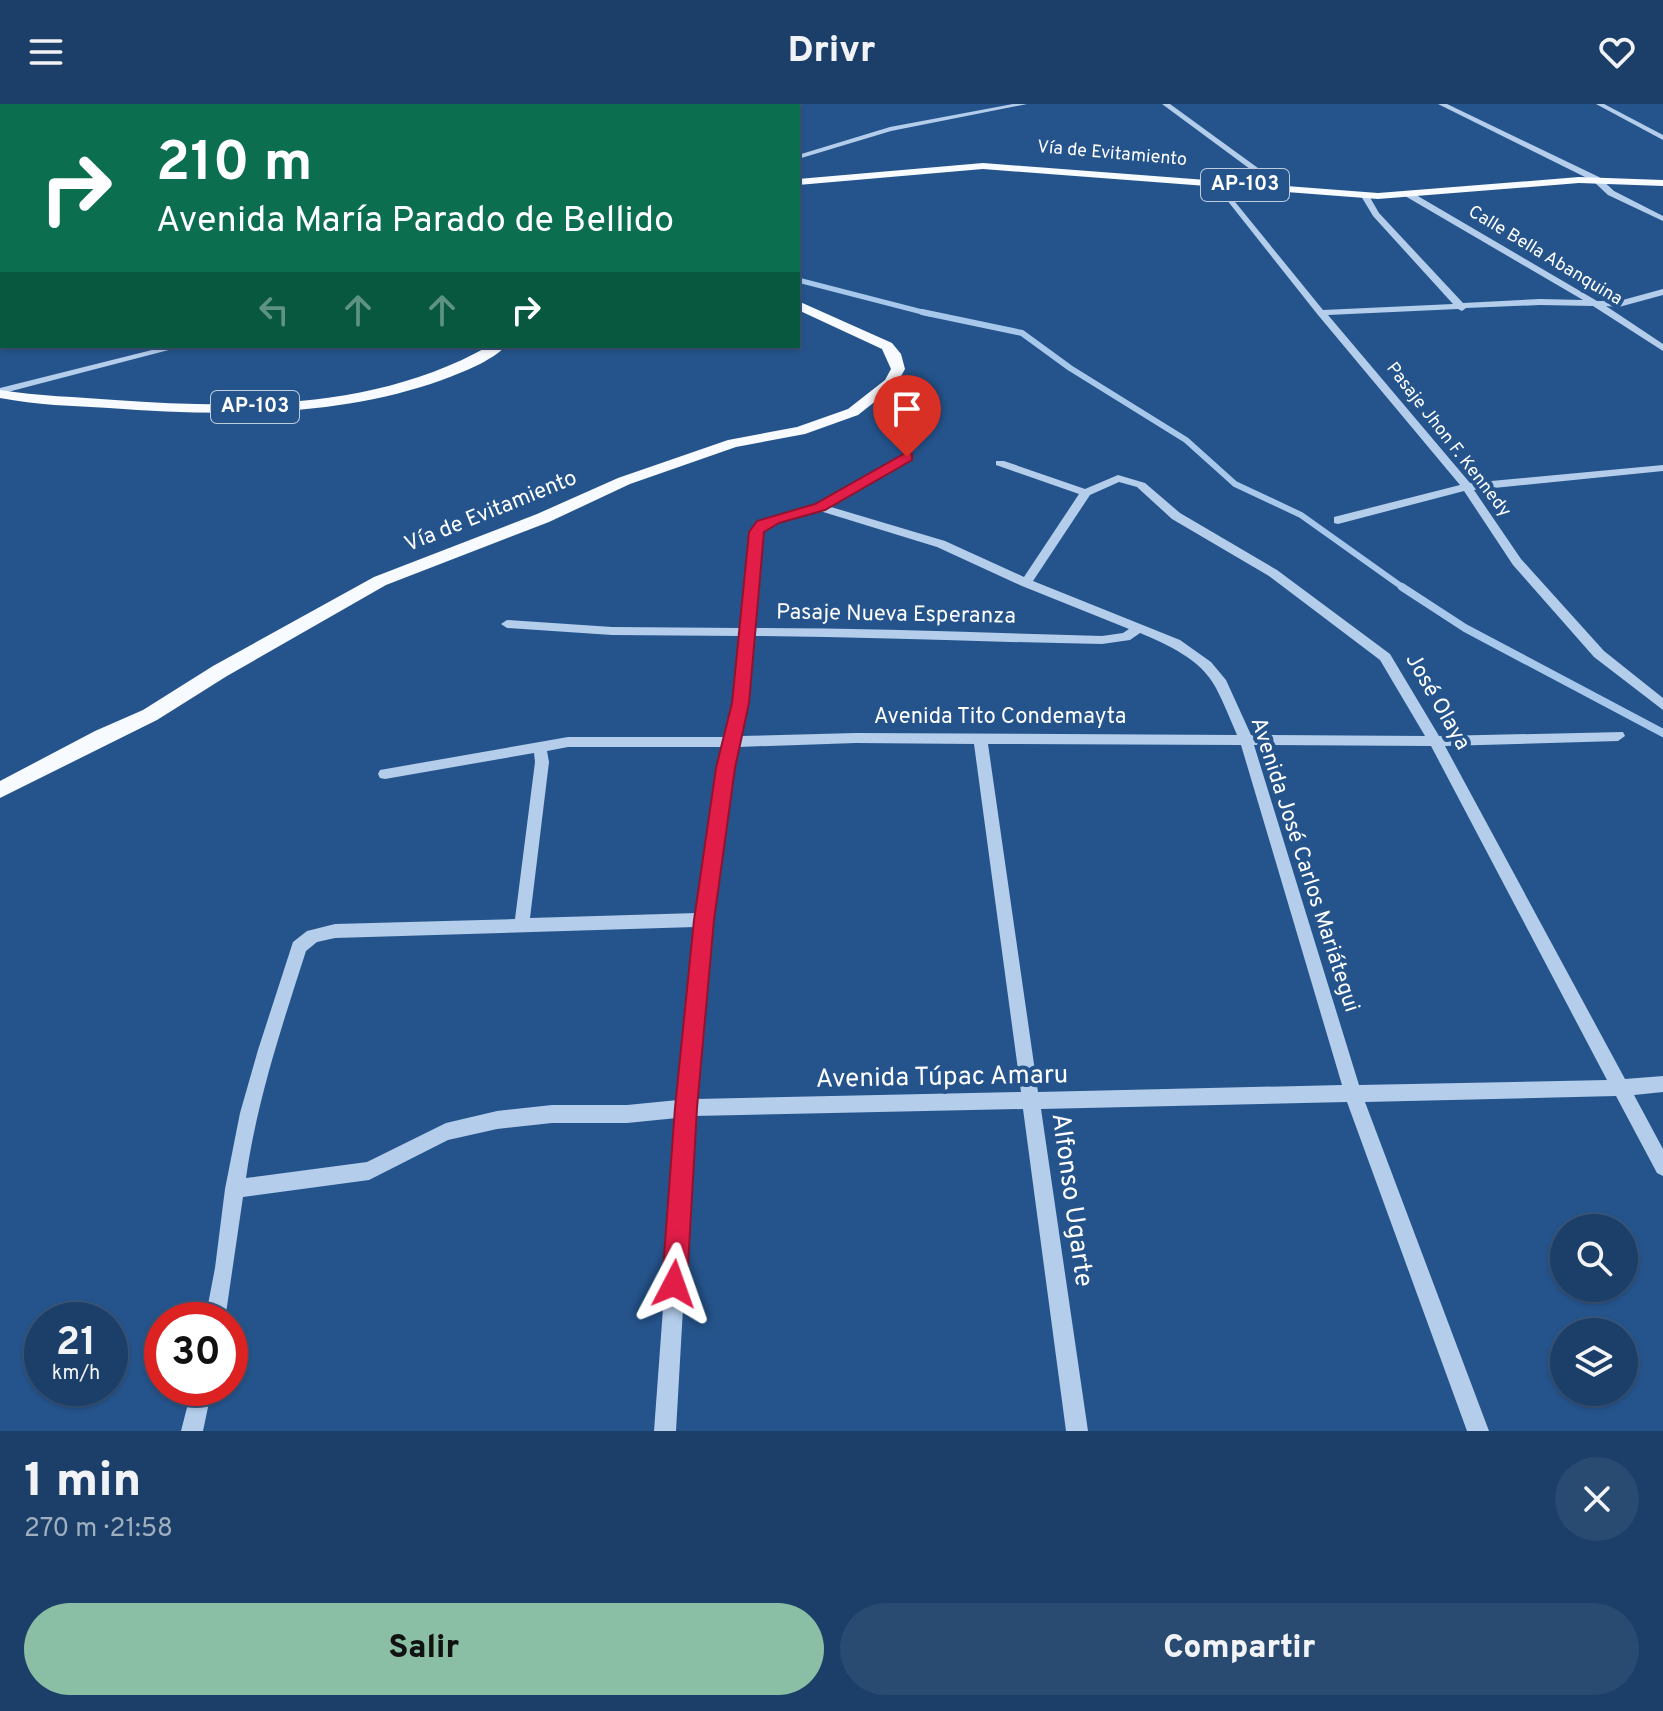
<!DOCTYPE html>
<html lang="es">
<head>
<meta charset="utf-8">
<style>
	body { margin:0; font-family:Overpass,sans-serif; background:#294a71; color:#f1f3f6; height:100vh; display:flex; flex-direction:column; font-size:30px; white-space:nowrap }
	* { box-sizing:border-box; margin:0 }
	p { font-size:26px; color:#a0afc0 }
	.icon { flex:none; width:44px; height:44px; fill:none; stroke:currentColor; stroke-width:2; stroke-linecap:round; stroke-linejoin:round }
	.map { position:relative; height:1327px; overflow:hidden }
	.side { display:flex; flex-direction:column; background:#1c3f69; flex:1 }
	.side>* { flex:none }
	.guide { position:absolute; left:0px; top:0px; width:800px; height:244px; box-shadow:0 2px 6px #0004,0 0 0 2px #3a587d; background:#0b6e4f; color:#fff; overflow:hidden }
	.tools { position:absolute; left:1550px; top:1110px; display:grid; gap:16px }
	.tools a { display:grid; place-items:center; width:88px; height:88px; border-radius:50%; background:#1c3f69; box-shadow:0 2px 6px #0004,0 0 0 2px #3a587d; font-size:40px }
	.speed { position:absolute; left:24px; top:1198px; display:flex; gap:16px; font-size:40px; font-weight:700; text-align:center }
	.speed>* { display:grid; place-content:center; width:104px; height:104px; border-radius:50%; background:#1c3f69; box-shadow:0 2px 6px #0004,0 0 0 2px #3a587d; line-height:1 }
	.speed small { font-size:20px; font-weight:400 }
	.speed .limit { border:12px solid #d22; background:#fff; color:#111 }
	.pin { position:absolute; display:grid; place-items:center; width:68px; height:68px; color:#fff; margin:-82px -34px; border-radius:50% 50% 50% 0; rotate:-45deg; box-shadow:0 0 8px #0007 }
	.pin .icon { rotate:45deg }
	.me { position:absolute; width:88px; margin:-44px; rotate:4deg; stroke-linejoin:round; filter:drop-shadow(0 0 6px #0008) }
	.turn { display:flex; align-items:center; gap:28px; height:168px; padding:0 24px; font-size:36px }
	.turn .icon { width:104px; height:104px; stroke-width:2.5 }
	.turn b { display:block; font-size:56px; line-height:68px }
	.lanes { display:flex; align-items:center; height:76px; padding:0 24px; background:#0003; justify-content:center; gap:40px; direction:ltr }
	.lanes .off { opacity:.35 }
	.round { display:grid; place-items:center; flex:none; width:84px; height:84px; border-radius:42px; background:#294a71 }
	.overview { display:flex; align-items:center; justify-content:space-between; height:136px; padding:0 24px }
	h1 { font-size:48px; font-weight:800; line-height:60px }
	.primary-button { display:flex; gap:16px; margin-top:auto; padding:16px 24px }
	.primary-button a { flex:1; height:92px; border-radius:48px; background:#8abfa5; color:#111; font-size:32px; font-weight:800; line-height:92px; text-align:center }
	.primary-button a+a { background:#294a71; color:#f1f3f6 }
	header { display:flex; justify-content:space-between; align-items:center; height:104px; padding:0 24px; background:#1c3f69; font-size:36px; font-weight:800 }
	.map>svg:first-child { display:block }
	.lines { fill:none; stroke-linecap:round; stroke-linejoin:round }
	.stream-far2 { stroke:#a7c8eb; stroke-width:5 }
	.stream-far1 { stroke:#a7c8eb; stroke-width:6 }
	.stream { stroke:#a7c8eb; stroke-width:8 }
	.minor { fill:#b3cdeb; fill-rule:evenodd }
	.major { fill:#f7fafe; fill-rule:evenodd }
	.route { fill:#e11d48; stroke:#92132f; stroke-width:2 }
	.labels { text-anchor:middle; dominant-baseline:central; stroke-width:8; stroke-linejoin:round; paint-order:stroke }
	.far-street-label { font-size:18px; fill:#fff; stroke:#25548c }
	.shield { fill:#25548c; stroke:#beccdc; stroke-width:2 }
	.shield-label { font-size:20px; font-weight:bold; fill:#fff }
	.street-label { font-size:22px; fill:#fff; stroke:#25548c }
	.near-street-label { font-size:26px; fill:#fff; stroke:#25548c }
</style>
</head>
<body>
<header><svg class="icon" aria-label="menu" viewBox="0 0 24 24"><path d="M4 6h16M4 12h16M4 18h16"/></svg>Drivr<svg class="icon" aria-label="heart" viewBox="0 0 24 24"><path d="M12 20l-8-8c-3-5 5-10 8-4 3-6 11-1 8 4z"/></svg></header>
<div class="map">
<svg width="1663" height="1327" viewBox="0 0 1663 1327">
	<rect width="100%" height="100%" fill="#25548c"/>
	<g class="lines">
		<g class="stream-far2">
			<polyline points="408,2 416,0"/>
			<polyline points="798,176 930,210"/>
		</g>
		<polyline class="stream-far1" points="922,208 1022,229 1070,264 1186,336 1235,380 1301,411 1405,485"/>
		<polyline class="stream" points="1402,483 1465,524 1663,629"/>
		<g class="minor">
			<polygon points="1013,0 1027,0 891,27 798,55 798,51 890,23"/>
			<polygon points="1162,0 1170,0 1284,83 1277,85"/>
			<polygon points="1438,0 1447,0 1599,73 1614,87 1663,112 1663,117 1608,91 1593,77"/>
			<polygon points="1596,0 1604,0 1663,31 1663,36"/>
			<polygon points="1218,77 1323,206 1453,200 1373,112 1361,92 1365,90 1368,90 1379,109 1463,199 1540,195 1583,196 1405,92 1405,88 1411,88 1597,197 1619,197 1663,185 1663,191 1619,203 1606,202 1663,240 1663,247 1593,202 1540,201 1466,204 1462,207 1458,205 1328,211 1470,379 1663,361 1663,367 1474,386 1521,455 1604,547 1663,594 1663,606 1594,553 1513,461 1464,387 1338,420 1334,419 1334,413 1460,381 1318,211 1215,81 1214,79"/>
			<polygon points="168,242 184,242 0,290 0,284"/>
			<path d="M 907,350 L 912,353 L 911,355 L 831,403 L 945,437 L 1024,473 L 1079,390 L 996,361 L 996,357 L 1004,357 L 1085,385 L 1118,371 L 1145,379 L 1180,409 L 1277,466 L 1390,550 L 1439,632 L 1623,628 L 1625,632 L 1618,637 L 1445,642 L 1625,975 L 1663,972 L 1663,988 L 1634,991 L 1663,1045 L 1663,1072 L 1657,1069 L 1616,992 L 1365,998 L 1489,1327 L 1467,1327 L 1347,998 L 1041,1005 L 1088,1327 L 1066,1327 L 1023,1005 L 694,1012 L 676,1327 L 654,1327 L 677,1014 L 627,1019 L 552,1019 L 497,1025 L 448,1036 L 369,1076 L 243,1093 L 225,1216 L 205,1216 L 215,1164 L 225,1085 L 240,1009 L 258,946 L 293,838 L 307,827 L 335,820 L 515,815 L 535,658 L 534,649 L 385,675 L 380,674 L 378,670 L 380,666 L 568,633 L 726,633 L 734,599 L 741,532 L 612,531 L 507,524 L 501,520 L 507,516 L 612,523 L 742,524 L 753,425 C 771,407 795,409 817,400 C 849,387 875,362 907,350 ZM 1119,378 L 1137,383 L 1172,415 L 1269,472 L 1380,556 L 1425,632 L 1251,631 L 1226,576 L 1211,558 L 1180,536 L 1033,477 L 1090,391 ZM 820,407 L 937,443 L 1022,482 L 1129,525 L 1123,529 L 1102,532 C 986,529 870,524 754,524 L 763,429 L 782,417 ZM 1140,529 C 1168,541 1201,555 1216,584 C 1224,599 1230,615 1237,631 L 856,629 L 740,632 L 748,599 L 754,532 C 870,533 986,538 1102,540 L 1130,536 ZM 856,639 L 974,640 L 1021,988 L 696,995 L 712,816 L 738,643 ZM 988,640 L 1241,641 L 1342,981 L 1038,988 ZM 1254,641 L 1431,642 L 1607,976 L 1359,981 ZM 568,643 L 724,643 L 697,809 L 530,814 L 549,658 L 547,647 ZM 695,823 L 678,996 L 627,1001 L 552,1001 L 497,1007 L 446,1019 L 367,1058 L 246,1074 C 257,996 282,922 306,847 L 317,838 L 335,834 Z"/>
			<polygon points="192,1284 212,1284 203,1327 181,1327"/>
		</g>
		<g class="major">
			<polygon points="983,59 1378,89 1579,73 1663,76 1663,82 1579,79 1378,95 983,65 798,81 798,75"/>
			<polygon points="798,197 892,239 901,250 905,265 896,281 858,311 805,330 736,343 630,380 549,418 386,481 227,572 157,616 0,694 0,677 95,627 143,606 213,562 374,473 537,410 618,374 728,336 797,323 848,305 885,276 891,265 882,245 798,206"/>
			<path d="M 489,242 L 506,242 C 490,258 463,268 442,276 C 336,314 220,312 109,304 C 73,302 36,301 0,294 L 0,286 C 38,292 77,293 115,296 C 243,305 375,306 489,242 Z"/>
		</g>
	</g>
	<polygon class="route" points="907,348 912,350 912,356 825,406 779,419 764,428 749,599 735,664 714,816 697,1004 687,1180 683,1189 674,1193 665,1189 662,1180 675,1004 694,816 716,664 732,599 749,428 757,417 815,400"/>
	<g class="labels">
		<g class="far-street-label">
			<text transform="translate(1112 50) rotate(5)">Vía de Evitamiento</text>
			<text transform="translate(1545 152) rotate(31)">Calle Bella Abanquina</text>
			<text transform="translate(1448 336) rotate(52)">Pasaje Jhon F. Kennedy</text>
		</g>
		<g class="shield">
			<rect x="1201" y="65" width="88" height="32" rx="6"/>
			<rect x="211" y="287" width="88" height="32" rx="6"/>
		</g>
		<g class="shield-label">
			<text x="1245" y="81">AP-103</text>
			<text x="255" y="303">AP-103</text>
		</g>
		<g class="street-label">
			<text transform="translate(491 408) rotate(-22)">Vía de Evitamiento</text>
			<text transform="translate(896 511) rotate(1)">Pasaje Nueva Esperanza</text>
			<text transform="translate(1437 598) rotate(60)">José Olaya</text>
			<text x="1000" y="613">Avenida Tito Condemayta</text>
			<text transform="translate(1304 761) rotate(72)">Avenida José Carlos Mariátegui</text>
		</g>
		<g class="near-street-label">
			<text transform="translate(942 974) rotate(-1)">Avenida Túpac Amaru</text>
			<text transform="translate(1071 1096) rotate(82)">Alfonso Ugarte</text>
		</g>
	</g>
</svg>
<div class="tools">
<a><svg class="icon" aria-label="search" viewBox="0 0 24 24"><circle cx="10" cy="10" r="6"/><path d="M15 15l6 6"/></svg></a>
<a><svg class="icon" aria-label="layers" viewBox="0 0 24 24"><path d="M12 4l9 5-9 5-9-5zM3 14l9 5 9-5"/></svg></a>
</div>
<div class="speed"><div>21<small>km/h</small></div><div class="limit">30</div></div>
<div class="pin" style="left:907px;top:353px;background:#d93025"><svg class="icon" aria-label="arrive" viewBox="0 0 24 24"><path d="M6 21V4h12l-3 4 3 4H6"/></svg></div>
<svg class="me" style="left:674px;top:1180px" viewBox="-20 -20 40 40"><path d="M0-17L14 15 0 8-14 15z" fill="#e11d48" stroke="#fff" stroke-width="4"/></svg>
<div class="guide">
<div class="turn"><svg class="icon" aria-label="right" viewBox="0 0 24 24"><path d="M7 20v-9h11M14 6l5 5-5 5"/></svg><div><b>210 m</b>Avenida María Parado de Bellido</div></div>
<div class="lanes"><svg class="icon off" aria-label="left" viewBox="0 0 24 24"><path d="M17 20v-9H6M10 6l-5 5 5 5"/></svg><svg class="icon off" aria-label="ahead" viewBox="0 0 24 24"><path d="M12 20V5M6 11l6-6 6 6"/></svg><svg class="icon off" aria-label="ahead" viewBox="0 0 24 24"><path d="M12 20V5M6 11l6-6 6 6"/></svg><svg class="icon" aria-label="right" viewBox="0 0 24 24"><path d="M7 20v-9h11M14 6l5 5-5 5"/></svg></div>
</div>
</div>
<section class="side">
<div class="overview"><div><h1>1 min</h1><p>270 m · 21:58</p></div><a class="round"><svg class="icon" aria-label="close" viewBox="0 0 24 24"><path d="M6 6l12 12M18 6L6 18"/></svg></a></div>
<div class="primary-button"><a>Salir</a><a>Compartir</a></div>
</section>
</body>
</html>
